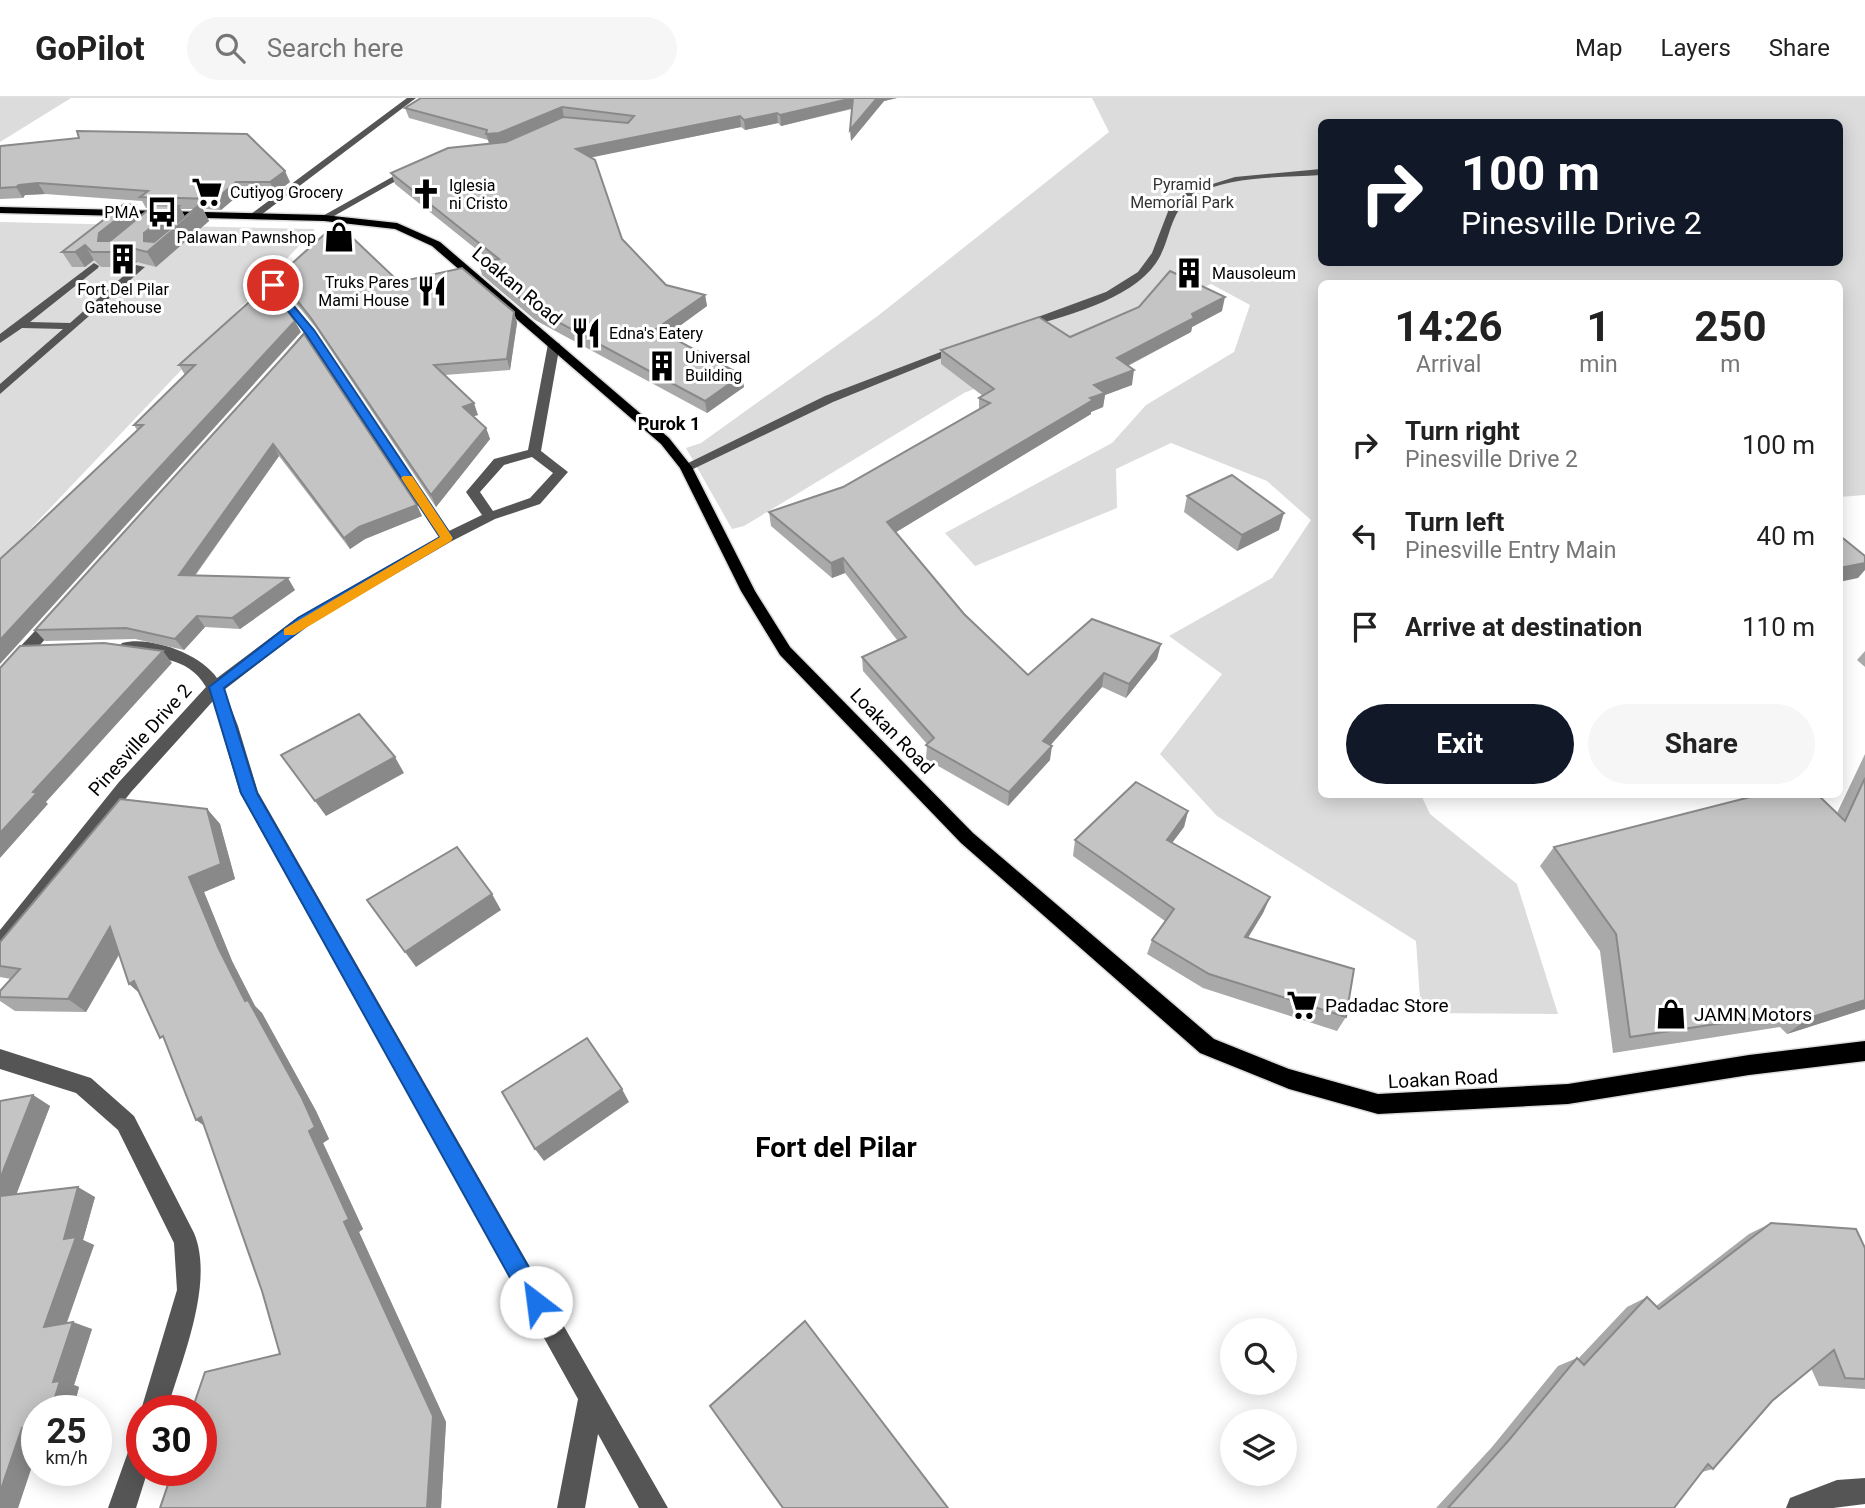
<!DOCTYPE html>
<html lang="en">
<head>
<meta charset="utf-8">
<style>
	body { margin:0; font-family:Roboto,sans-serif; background:#f6f6f6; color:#222; height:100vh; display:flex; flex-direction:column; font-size:26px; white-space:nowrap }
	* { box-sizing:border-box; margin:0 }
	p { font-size:23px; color:#767676 }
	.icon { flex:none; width:38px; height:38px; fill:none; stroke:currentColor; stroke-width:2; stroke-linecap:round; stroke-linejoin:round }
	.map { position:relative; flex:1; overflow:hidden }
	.drawer { position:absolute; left:1318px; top:182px; width:525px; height:518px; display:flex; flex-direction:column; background:#fff; border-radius:10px; box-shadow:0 4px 18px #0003 }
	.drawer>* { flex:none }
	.banner { position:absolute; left:1318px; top:21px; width:525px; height:147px; border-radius:10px; box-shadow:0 4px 18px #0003; background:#111827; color:#fff; overflow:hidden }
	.buttons { position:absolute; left:1220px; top:1220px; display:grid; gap:14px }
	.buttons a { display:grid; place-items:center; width:77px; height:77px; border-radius:50%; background:#fff; box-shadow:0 4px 18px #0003; font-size:35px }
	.speed { position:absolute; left:21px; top:1297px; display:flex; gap:14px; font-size:35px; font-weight:700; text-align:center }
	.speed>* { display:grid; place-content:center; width:91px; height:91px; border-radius:50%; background:#fff; box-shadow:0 4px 18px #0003; line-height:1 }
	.speed small { font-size:18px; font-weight:400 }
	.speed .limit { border:10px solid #d22; background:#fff; color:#111 }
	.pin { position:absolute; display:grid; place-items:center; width:60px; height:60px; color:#fff; margin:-30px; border:4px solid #fff; border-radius:50%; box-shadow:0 2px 7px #0007 }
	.me { position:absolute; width:77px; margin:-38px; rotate:330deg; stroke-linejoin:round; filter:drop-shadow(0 0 5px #0008) }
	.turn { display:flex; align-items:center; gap:24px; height:147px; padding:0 28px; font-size:32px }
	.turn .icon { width:91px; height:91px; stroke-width:2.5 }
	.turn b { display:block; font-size:49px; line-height:60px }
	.eta { display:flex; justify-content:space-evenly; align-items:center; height:119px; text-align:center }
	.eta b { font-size:42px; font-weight:700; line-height:49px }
	.action { display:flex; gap:14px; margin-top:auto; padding:14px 28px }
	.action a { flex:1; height:80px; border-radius:42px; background:#111827; color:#fff; font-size:28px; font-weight:700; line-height:80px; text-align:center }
	.action a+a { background:#f6f6f6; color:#222 }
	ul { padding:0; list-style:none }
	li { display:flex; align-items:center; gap:21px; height:91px; padding:0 28px }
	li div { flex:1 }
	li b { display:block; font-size:26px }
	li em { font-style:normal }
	header { display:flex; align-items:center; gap:42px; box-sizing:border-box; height:98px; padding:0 35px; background:#fff; border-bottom:2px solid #e0e0e0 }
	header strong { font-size:33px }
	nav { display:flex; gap:38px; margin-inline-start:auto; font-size:24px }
	.search { width:490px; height:63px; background:#f6f6f6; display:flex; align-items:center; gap:18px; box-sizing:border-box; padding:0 24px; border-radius:38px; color:#767676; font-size:26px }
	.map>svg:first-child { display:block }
	.green { fill:#dcdcdc; fill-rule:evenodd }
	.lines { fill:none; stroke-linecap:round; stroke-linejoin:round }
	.major-casing { stroke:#dbdbdb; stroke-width:3 }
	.minor { fill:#555; fill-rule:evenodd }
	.major { fill:#000; fill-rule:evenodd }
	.wall { fill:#a9a9a9; fill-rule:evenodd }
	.shaded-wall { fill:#898989 }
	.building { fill:#c4c4c4; stroke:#898989; stroke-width:2 }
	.route { fill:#1a73e8; stroke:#114b97; stroke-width:2 }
	.slow { fill:#f59e0b }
	.labels { text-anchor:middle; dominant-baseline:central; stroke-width:6; stroke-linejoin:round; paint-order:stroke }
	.far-park-label { font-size:16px; fill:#333; stroke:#fff }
	.far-poi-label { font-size:16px; fill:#000; stroke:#fff; text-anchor:start }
	.far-neighbourhood-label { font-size:18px; font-weight:bold; fill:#000; stroke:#fff }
	.street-label { font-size:19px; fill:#000; stroke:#fff }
	.poi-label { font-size:19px; fill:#000; stroke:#fff; text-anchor:start }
	.near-quarter-label { font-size:28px; font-weight:bold; fill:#000; stroke:#fff }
</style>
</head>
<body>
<header>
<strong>GoPilot</strong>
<div class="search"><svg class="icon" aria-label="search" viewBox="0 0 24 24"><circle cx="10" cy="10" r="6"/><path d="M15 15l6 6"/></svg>Search here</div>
<nav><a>Map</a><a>Layers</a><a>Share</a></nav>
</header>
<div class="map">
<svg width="1865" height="1410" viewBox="0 0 1865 1410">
	<rect width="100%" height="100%" fill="#fff"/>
	<g class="green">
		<polygon points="0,0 71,0 0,44"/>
		<path d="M 1092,0 L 1865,0 L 1865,397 L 1839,399 L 1839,186 L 1321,186 L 1321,696 L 1421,697 L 1430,716 L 1517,786 L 1558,916 L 1421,915 L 1416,843 L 1217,718 L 1160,656 L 1222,576 L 1169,538 L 1272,480 L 1311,422 L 1267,383 L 1171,345 L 1116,371 L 1117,410 L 975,468 L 945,435 L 1112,345 L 1146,307 L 1234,254 L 1250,207 L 1211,186 L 1077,249 L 964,295 L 744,428 L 732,431 L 686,350 L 701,345 L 879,217 L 1109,34 ZM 1321,24 L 1839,24 L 1839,164 L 1321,164 Z"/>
		<polygon points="0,124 315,131 0,463"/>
	</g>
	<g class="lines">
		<g class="major-casing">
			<polygon id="major" points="0,109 324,117 397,125 440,144 669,340 692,369 755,493 790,549 973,735 1214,941 1289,971 1378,996 1568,986 1749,957 1865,943 1865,963 1749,977 1568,1006 1378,1016 1289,991 1200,955 961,745 780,557 741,493 680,370 661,346 432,148 395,131 324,123 0,115"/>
		</g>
		<g class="minor">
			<polygon points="407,0 416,0 257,120 251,120 251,116"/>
			<polygon points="410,69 417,71 327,122 319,120"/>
			<path d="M 1321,71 L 1321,77 C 1281,80 1231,77 1195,97 C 1168,112 1172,142 1156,165 C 1131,202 1061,220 1019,231 L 1013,228 L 1106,194 L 1138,174 L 1152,155 L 1169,111 L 1187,94 L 1235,79 Z"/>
			<polygon points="94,165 99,168 98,170 30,224 70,225 136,167 145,169 0,296 0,286 63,231 22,230 0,245 0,236"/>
			<path d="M 273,184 L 277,185 L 314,232 L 449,433 L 482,417 L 466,394 L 494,361 L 528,352 L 548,246 L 554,243 L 560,246 L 541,353 L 568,374 L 540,406 L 495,421 L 452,443 L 308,527 L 224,592 L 238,628 L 258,694 L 668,1410 L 639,1410 L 598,1336 L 585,1410 L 557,1410 L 578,1301 L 240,695 L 213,603 L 131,694 L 7,852 L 0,854 L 0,832 L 119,684 L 206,589 C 187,556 154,562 122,553 L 119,549 L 122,545 C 150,537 201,556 217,580 L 298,519 L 439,439 L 309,242 L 294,259 L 284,257 L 304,234 L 268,187 ZM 532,359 L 553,375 L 530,400 L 493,413 L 480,394 L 504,367 Z"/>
			<polygon points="959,247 969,249 833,304 691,372 681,372 680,369 825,298"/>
			<polygon points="55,516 63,521 60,525 6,584 0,586 0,570 50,517"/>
			<path d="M 0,951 L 91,980 L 134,1018 L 194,1135 C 215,1185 181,1263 167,1312 L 141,1312 L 177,1192 L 174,1145 L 118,1032 L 76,995 L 0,971 Z"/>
			<polygon points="142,1336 142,1372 148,1372 136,1410 108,1410 133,1340"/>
			<polygon points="1865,1380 1865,1406 1833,1410 1786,1410 1790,1400 1837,1382"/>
		</g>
		<use href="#major" class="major"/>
	</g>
	<g class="wall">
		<polygon points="421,0 897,0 884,3 851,43 852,11 781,28 778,25 745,32 741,29 590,59 622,141 666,187 705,197 707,208 667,237 744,289 707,315 535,222 482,177 479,165 491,163 395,86 391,75 489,46 488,42 409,20 405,10"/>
		<path d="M 0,49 L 290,84 L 275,95 L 241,95 L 221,112 L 203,111 L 209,123 L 156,169 L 137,164 L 130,169 L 101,169 L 94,162 L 85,169 L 72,169 L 62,154 L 135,107 L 141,117 L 150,110 L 146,110 L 142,103 L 45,96 L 25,97 L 23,100 L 0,101 ZM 181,111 L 194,111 L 185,119 Z"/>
		<polygon points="278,178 399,184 514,214 517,225 510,272 445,277 478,317 473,318 486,330 490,341 436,409 316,230 283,189"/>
		<polygon points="1222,213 1192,229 1191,234 1128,268 1132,287 1105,297 1103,309 1091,314 1091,316 896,434 964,516 1028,577 1157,561 1126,600 1102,589 1050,647 1050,662 1008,708 926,661 927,646 863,573 862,559 897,542 845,475 832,480 771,428 769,414 843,389 979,311 979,300 983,298 941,266 941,252 1070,239"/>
		<polygon points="301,234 21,442 137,332 134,327 185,277 179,267"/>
		<polygon points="304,236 422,418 365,441 350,451 279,358 195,478 295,492 240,531 205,529 184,552 135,541 45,543 35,532"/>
		<polygon points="1187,398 1279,432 1237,453 1184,414"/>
		<polygon points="1865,553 1865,569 1857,562"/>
		<polygon points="1865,656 1865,911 1787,936 1780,929 1613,955 1600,853 1540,768 1554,749 1837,715"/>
		<polygon points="207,711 220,726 235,781 204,794 232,863 255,908 262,915 316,1013 329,1041 323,1045 363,1131 359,1134 446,1324 441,1410 160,1410 280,1256 262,1193 204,1028 166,945 119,857 86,914 15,913 0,903 0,893 11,881 0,879 0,844"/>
		<polygon points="1188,713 1184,729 1172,745 1270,799 1263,815 1248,840 1346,919 1337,933 1203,890 1147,856 1152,842 1165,823 1073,758 1075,742"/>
		<polygon points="33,997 50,1008 16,1096 95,1099 83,1142 94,1147 66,1225 92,1231 74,1287 79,1289 73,1312 37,1312 37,1353 18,1410 0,1003"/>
		<polygon points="1771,1125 1865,1150 1865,1291 1819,1288 1811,1270 1772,1303 1713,1371 1702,1374 1674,1410 1436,1410 1492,1349 1558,1268 1577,1260 1578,1261 1627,1209 1647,1199 1656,1208 1749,1136"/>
	</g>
	<g class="shaded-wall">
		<polygon points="853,0 853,10 781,28 780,17"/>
		<polygon points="877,0 897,0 884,3 851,43 850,32"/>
		<polygon points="562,9 564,19 502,45 490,47 486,36"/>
		<polygon points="777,15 778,25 745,32 744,22"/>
		<polygon points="740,18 741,29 579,62 576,51"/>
		<polygon points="285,73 290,84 275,95 270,84"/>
		<polygon points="236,84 241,95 221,112 216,101"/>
		<polygon points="38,85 45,96 25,97 23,100 16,89 19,87"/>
		<polygon points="135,107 143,121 107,150 98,143 99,135"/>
		<polygon points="179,108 186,121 201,108 209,123 156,169 147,154 144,143 144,135"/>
		<polygon points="85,147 94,162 85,169 75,154"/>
		<polygon points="128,149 137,164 130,169 121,154"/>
		<polygon points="705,197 707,208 659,243 656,231"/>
		<polygon points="1225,199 1222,213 1192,229 1191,234 1115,274 1117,260 1192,216"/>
		<polygon points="514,214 517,225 510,272 507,261"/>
		<polygon points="295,223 301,234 0,566 0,542"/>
		<polygon points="1134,272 1132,287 1105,297 1103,309 1091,314 1091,316 888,439 887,424 1094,287"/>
		<polygon points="742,277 744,289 707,315 705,303"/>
		<polygon points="474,305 478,317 467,320 463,309"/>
		<polygon points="486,330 490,341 436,409 431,397"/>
		<polygon points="273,346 279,358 187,488 179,477"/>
		<polygon points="417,407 422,418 365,441 350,451 344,440 359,429"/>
		<polygon points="1284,415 1279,432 1237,453 1242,437"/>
		<polygon points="843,460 845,475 832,480 831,465"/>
		<polygon points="1865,465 1865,472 1858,480 1839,484 1839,470"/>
		<polygon points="288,480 295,492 240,531 232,520"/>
		<polygon points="197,518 205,529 184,552 175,541"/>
		<polygon points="1161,546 1157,561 1126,600 1129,586"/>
		<polygon points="163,553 172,565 46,704 48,706 0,760 0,735 33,694"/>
		<polygon points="1104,575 1102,589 1041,658 1043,643"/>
		<polygon points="1052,648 1050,662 1008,708 1009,694"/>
		<polygon points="395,659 404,675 326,718 315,703"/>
		<polygon points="207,711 220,726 235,781 204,794 232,863 255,908 262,915 316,1013 329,1041 323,1045 363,1131 359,1134 446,1324 441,1410 427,1410 245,903 218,849 189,779"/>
		<polygon points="1188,713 1184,729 1162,758 1167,742"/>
		<polygon points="492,796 501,812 416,869 405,854"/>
		<polygon points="1270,799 1263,815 1239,854 1245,839"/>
		<polygon points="110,829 126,844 86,914 68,901"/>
		<polygon points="134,883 145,900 129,886"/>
		<polygon points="1865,902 1865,911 1787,936 1809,920"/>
		<polygon points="622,991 629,1004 544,1063 535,1051"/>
		<polygon points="33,997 50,1008 12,1108 0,1102 0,1081"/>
		<polygon points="201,1019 213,1034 196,1022"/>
		<polygon points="78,1089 95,1099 83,1142 94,1147 63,1236 44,1229 64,1141"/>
		<polygon points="73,1224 92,1231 74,1287 79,1289 73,1312 51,1312 53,1284"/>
		<polygon points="22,1330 37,1334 37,1353 18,1410 0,1410 0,1394"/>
	</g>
	<g class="building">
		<polygon points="421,0 877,0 850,32 853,0 780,17 777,15 744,22 740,18 576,51 595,62 622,141 666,187 705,197 656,231 742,277 705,303 532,210 479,165 499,161 391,75 448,50 506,44 563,19 628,25 634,18 562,9 499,35 486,36 487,32 405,10"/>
		<polygon points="77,33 247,36 285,73 270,84 236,84 216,101 140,99 148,93 38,85 19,87 16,89 0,90 0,49 1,48 79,40"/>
		<polygon points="124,106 135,107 99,135 98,143 110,143 154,107 179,108 144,135 144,143 154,144 198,108 201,108 147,154 128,149 121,154 92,154 85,147 75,154 62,154"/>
		<polygon points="337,125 399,184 462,170 514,214 507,261 434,267 474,305 463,309 486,330 431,397 311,220 278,178"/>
		<polygon points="1170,173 1225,199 1192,216 1194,220 1117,260 1134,272 1094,287 1105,295 1090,300 1093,302 887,424 964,516 1028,577 1092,521 1161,546 1129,586 1104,575 1043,643 1052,648 1009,694 926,647 934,640 862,559 906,539 843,460 831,465 769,414 843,389 990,305 979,300 994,291 941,252 1039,219 1070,239 1139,209"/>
		<polygon points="268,187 295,223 0,542 0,461 21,442 143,327 134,327 195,267 179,267"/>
		<polygon points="304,236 417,407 359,429 344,440 273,346 179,477 288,480 232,520 197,518 175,541 126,530 35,532"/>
		<polygon points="1232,377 1284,415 1242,437 1187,398"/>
		<polygon points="1839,437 1865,458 1865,465 1839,470"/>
		<polygon points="104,545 163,553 33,694 37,695 0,735 0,570 20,548"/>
		<polygon points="359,616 395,659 315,703 281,657"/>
		<polygon points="1865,680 1865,902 1809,920 1802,913 1630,939 1616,836 1554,749 1762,696 1817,696 1845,723"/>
		<polygon points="1136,684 1188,713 1167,742 1270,799 1245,839 1354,871 1346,919 1209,876 1152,842 1174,811 1075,742"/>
		<polygon points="120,701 207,711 221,766 189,779 218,849 245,903 248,902 302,1000 315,1029 309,1033 349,1121 344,1124 433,1318 427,1410 160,1410 173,1372 201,1372 201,1312 192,1312 205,1274 280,1256 262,1193 201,1019 196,1022 163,938 160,940 134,883 129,886 110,829 68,901 0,899 0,893 20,871 0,868 0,844"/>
		<polygon points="457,749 492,796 405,854 367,802"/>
		<polygon points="587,940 622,991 535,1051 502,994"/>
		<polygon points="33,997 0,1081 0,1003"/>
		<polygon points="78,1089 64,1141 76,1139 44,1229 73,1224 53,1284 60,1283 51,1312 37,1312 37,1328 22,1330 0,1394 0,1098"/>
		<polygon points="1771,1125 1856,1131 1865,1150 1865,1281 1845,1280 1834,1252 1772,1303 1713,1371 1708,1366 1674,1410 1448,1410 1509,1342 1577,1260 1584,1267 1647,1199 1659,1211"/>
		<polygon points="805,1223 948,1410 783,1410 710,1308"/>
	</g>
	<polygon class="route" points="273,184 314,232 453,440 308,527 224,590 257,695 544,1196 547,1204 544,1212 536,1215 528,1212 241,695 209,589 298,520 440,439 306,236 268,187"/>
	<polygon class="slow" points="403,378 412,378 453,440 451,443 294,537 284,537 284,531 440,439 401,380"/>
	<defs>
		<g id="supermarket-bare" transform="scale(2.415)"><path d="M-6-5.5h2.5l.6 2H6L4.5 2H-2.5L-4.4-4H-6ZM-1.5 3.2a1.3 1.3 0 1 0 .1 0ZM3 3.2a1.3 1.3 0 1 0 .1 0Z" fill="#000" stroke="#fff" stroke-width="2.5" paint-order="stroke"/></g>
		<g id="church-bare" transform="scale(2.415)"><path d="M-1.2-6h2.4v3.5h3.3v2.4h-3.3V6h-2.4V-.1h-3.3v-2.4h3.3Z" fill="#000" stroke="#fff" stroke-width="2.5" paint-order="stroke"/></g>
		<g id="bus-bare" transform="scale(2.415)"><path d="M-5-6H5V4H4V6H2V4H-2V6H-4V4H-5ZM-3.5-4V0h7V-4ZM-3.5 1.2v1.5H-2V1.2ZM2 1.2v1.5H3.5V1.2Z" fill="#000" stroke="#fff" stroke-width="2.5" paint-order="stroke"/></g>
		<g id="shop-bare" transform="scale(2.415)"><path d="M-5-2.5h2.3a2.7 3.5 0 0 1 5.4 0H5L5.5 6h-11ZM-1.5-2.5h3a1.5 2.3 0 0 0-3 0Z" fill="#000" stroke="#fff" stroke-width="2.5" paint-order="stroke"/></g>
		<g id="building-bare" transform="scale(2.415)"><path d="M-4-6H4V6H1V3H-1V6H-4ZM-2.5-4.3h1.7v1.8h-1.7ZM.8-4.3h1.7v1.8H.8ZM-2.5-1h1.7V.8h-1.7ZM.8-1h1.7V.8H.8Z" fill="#000" stroke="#fff" stroke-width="2.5" paint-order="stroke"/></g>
		<g id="restaurant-bare" transform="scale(2.415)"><path d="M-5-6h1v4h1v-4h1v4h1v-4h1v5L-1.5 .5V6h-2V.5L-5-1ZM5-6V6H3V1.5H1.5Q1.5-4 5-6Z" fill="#000" stroke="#fff" stroke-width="2.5" paint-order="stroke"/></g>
	</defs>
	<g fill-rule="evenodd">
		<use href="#supermarket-bare" x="207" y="94"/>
		<use href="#church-bare" x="426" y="96"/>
		<use href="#bus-bare" x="162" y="114"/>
		<use href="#shop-bare" x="339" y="139"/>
		<use href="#building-bare" x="123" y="161"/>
		<use href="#building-bare" x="1189" y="175"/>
		<use href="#restaurant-bare" x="432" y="193"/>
		<use href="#restaurant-bare" x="586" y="235"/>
		<use href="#building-bare" x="662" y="268"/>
		<use href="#supermarket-bare" x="1302" y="907"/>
		<use href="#shop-bare" x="1671" y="916"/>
	</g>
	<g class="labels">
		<g class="far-park-label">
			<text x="1182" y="86">Pyramid<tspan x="1182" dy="18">Memorial Park</tspan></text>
		</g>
		<g class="far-poi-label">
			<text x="449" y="87">Iglesia<tspan x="449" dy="18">ni Cristo</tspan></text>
			<text x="230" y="94">Cutiyog Grocery</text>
			<text x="139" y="114" text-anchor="end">PMA</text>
			<text x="316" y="139" text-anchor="end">Palawan Pawnshop</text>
			<text x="1212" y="175">Mausoleum</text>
			<text x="409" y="184" text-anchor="end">Truks Pares<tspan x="409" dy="18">Mami House</tspan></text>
			<text x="123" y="191" text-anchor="middle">Fort Del Pilar<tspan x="123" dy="18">Gatehouse</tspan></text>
			<text x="609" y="235">Edna's Eatery</text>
			<text x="685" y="259">Universal<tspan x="685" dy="18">Building</tspan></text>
		</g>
		<g class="far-neighbourhood-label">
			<text x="669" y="325">Purok 1</text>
		</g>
		<g class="street-label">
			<text transform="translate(517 188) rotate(40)">Loakan Road</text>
			<text transform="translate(892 633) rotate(46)">Loakan Road</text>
			<text transform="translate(140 642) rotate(-48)">Pinesville Drive 2</text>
			<text transform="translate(1443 981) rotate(-3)">Loakan Road</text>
		</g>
		<g class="poi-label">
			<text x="1325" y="907">Padadac Store</text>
			<text x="1694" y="916">JAMN Motors</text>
		</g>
		<g class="near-quarter-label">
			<text x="836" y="1049">Fort del Pilar</text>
		</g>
	</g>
</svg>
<div class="buttons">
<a><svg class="icon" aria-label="search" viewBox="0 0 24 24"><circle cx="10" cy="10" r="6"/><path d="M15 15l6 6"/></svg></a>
<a><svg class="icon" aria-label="layers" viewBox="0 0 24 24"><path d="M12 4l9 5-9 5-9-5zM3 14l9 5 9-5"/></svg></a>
</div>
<div class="speed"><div>25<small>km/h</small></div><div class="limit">30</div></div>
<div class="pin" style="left:273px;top:187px;background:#d93025"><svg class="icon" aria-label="arrive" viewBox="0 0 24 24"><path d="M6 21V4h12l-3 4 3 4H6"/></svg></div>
<svg class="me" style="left:536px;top:1204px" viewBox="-20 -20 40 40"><circle r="19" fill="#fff"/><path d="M0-13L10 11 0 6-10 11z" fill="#1a73e8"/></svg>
<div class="banner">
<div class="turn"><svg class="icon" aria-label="right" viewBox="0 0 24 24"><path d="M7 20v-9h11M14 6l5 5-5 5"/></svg><div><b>100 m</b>Pinesville Drive 2</div></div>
</div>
<section class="drawer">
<div class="eta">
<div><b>14:26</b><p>Arrival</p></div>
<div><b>1</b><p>min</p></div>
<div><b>250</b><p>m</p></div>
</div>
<ul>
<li><svg class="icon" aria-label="right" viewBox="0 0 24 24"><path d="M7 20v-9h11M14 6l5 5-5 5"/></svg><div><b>Turn right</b><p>Pinesville Drive 2</p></div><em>100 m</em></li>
<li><svg class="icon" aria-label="left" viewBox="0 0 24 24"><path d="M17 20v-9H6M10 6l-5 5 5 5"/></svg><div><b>Turn left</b><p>Pinesville Entry Main</p></div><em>40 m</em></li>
<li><svg class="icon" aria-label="arrive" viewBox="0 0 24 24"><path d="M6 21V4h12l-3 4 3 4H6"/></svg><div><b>Arrive at destination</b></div><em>110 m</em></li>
</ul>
<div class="action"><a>Exit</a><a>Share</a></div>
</section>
</div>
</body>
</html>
